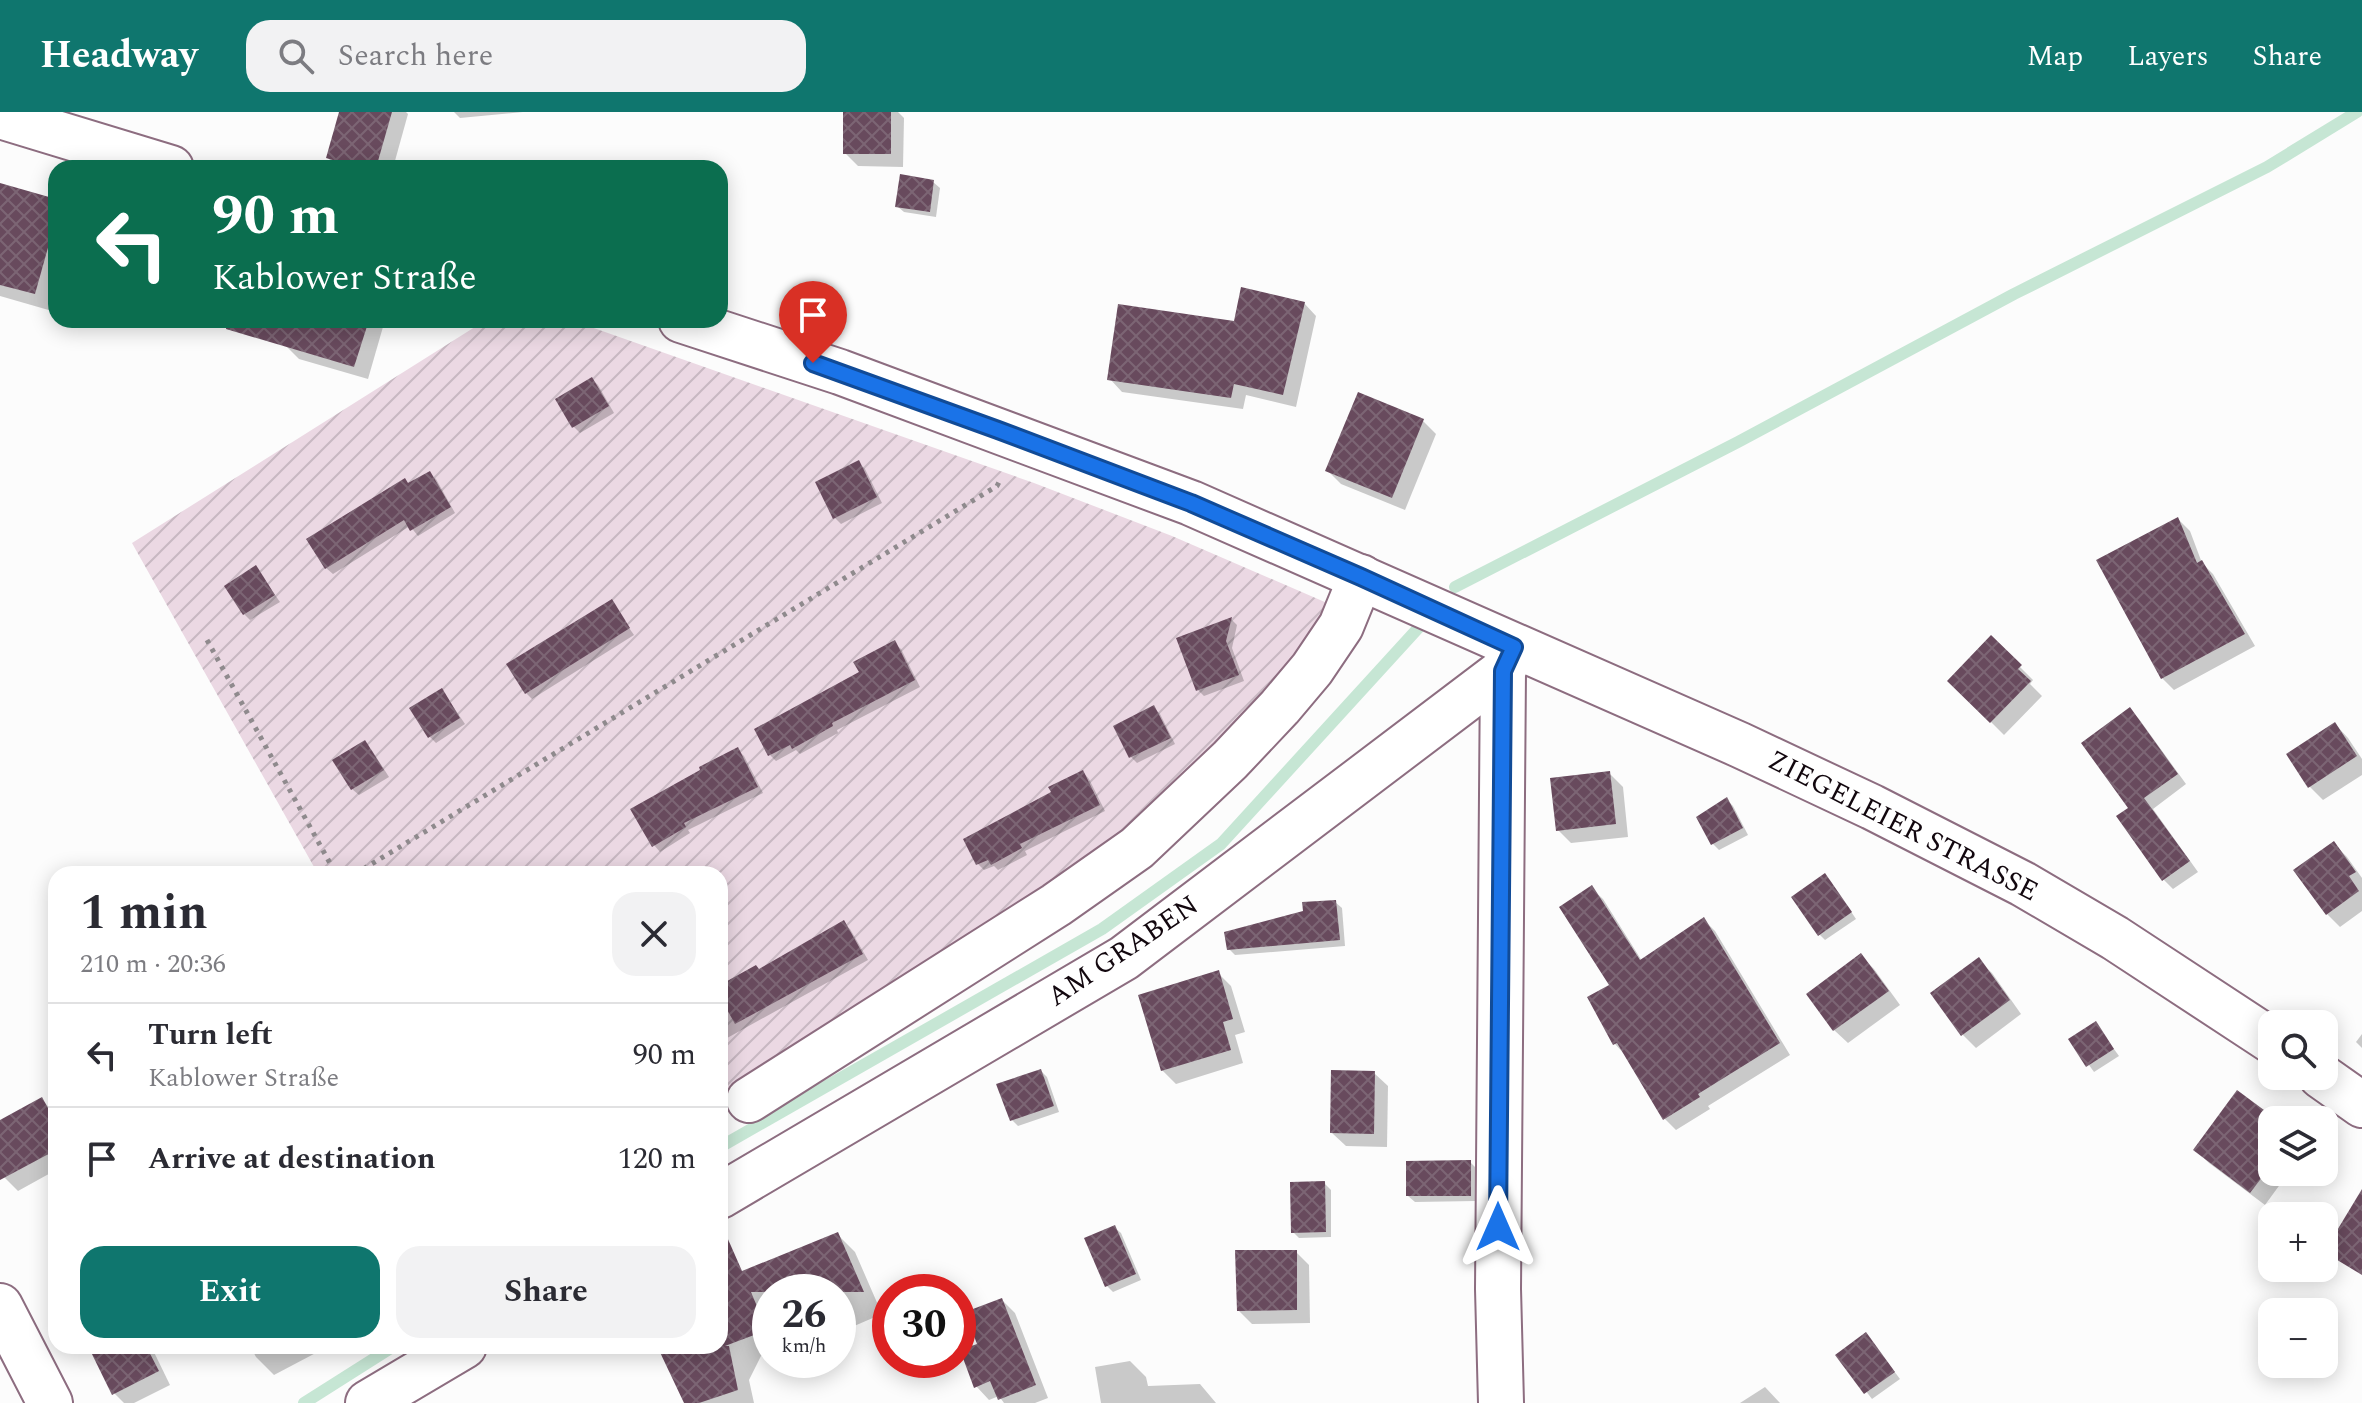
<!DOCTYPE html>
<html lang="en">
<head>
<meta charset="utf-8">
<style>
	body { margin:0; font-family:Spectral,serif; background:#f2f2f3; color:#2b2b33; height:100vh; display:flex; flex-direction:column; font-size:30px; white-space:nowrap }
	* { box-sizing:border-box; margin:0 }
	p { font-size:26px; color:#7c7c81 }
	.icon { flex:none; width:44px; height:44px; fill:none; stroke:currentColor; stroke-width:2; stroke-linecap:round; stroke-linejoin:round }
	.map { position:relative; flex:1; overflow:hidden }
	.panel { position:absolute; left:48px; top:754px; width:680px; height:488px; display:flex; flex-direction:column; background:#fff; border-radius:24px; box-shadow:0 4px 20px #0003 }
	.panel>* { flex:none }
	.top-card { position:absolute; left:48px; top:48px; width:680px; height:168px; border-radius:24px; box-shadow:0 4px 20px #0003; background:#0b6e4f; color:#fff; overflow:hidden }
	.buttons { position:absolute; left:2258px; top:898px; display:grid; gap:16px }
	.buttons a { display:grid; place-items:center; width:80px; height:80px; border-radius:16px; background:#fff; box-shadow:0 4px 20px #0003; font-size:40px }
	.speed { position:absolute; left:752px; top:1162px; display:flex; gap:16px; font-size:40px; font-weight:700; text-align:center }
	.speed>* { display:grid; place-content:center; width:104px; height:104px; border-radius:50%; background:#fff; box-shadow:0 4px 20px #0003; line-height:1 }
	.speed small { font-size:20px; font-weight:400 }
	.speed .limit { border:12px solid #d22; background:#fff; color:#111 }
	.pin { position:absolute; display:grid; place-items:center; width:68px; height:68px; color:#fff; margin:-82px -34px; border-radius:50% 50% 50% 0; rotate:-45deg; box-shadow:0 0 8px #0007 }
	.pin .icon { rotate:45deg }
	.me { position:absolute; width:88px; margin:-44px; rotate:0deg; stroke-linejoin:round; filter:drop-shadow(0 0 6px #0008) }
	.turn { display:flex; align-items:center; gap:28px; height:168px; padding:0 32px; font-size:36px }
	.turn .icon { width:104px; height:104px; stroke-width:2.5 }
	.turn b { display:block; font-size:56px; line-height:68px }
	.round { display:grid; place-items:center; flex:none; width:84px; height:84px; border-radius:24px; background:#f2f2f3 }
	.head { display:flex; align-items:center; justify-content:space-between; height:136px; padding:0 32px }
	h1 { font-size:48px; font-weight:700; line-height:60px }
	.action { display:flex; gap:16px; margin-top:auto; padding:16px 32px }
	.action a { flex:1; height:92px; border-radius:24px; background:#0f766e; color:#fff; font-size:32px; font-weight:700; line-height:92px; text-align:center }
	.action a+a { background:#f2f2f3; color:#2b2b33 }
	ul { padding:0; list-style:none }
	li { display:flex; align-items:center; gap:24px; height:104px; padding:0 32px; border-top:2px solid #e1e1e2 }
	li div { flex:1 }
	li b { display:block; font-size:30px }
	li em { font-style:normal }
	header { display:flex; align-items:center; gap:48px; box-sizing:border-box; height:112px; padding:0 40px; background:#0f766e; color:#fff }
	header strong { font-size:38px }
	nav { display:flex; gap:44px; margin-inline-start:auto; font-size:28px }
	.search { width:560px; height:72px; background:#f2f2f3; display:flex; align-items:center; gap:20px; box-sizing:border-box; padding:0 28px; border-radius:24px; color:#7c7c81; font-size:30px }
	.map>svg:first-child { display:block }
	.garden { fill:url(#garden-furrows) }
	.shadow { fill:#0003 }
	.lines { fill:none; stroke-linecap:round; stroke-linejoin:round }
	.stream { stroke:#c6e6d4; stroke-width:12 }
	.building { fill:url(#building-cross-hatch) }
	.minor-casing { stroke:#8d6d80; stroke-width:48 }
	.path { stroke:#8f8a8d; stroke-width:5; stroke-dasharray:4 6; stroke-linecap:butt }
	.minor { stroke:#fff; stroke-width:44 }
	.route-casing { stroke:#114b97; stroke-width:20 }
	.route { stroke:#1a73e8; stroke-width:14 }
	.labels { text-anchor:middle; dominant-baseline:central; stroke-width:8; stroke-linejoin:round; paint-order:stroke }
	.street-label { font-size:28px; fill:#12070e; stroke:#fff }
</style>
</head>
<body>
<header>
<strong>Headway</strong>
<div class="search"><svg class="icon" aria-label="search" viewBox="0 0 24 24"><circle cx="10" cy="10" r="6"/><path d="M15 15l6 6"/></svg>Search here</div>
<nav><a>Map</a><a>Layers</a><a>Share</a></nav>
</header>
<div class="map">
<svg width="2362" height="1291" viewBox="0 0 2362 1291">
	<defs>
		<pattern id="garden-furrows" width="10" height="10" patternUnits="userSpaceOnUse" patternTransform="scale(2)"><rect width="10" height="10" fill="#ebd8e3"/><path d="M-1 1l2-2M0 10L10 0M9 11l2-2" fill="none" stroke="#c8b8c2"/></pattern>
		<pattern id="building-cross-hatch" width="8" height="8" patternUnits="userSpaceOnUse" patternTransform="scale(2)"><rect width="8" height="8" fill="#684a5d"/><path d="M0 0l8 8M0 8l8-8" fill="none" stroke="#7c6574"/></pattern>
	</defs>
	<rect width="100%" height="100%" fill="#fcfcfc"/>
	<polygon class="garden" points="486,208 571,208 1034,371 1172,424 1334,494 1310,539 1161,692 1048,778 720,984 720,762 318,762 132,431"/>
	<g class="shadow">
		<polygon points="341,0 406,0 408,2 393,56 338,56 328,46"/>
		<polygon points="454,0 523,0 460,6"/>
		<polygon points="845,0 898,0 904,6 903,55 858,54 845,41"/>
		<polygon points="933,70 940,76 936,105 904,100 897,94"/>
		<polygon points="0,73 56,89 56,186 52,199 0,184"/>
		<polygon points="1304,191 1316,204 1296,295 1246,283 1243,297 1122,280 1110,267 1235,211"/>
		<polygon points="294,208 385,208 368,267 299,247 286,234"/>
		<polygon points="592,267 598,273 614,301 580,321 574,315 558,288"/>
		<polygon points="1423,309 1436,322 1405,398 1341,372 1328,359"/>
		<polygon points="859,351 865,357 882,391 841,412 835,406"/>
		<polygon points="429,361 436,367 455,401 418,424 410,414 333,462 326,456 409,373"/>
		<polygon points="2178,407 2190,419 2202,451 2213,462 2255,534 2174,578 2162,566"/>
		<polygon points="256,456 280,490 250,508 244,502"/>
		<polygon points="611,490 634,523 532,587 526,581"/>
		<polygon points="1231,507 1237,513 1232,536 1244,569 1204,584 1198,578"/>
		<polygon points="1991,526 2033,568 2030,572 2042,584 2004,623 1950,569"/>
		<polygon points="894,531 901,537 920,575 837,618 838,621 800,642 796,638 776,649 770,643"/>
		<polygon points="442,578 465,612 436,631 430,625"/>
		<polygon points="1154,596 1160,602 1175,632 1137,651 1131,645 1116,615"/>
		<polygon points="2130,598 2139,607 2186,672 2153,697 2198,760 2173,777 2164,768 2131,696"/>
		<polygon points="2335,612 2348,626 2362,647 2362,663 2323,688 2310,675 2288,643"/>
		<polygon points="371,637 389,665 359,683 352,677"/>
		<polygon points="738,638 744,644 763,681 688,718 690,721 660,740 654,733"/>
		<polygon points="1083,660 1089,667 1105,699 1025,739 1027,743 998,758 994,754 984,758 978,752 966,728 1054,681"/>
		<polygon points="1609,661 1623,675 1628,725 1571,731 1558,718"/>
		<polygon points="1727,688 1733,694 1748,723 1719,738 1713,732"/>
		<polygon points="2333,731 2347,745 2362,766 2362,799 2340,815 2327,802"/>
		<polygon points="1831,770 1856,807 1825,828 1819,822"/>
		<polygon points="1591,776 1603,787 1642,849 1704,808 1715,819 1790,943 1708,994 1710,997 1676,1018 1664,1006 1626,944 1615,932 1612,874"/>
		<polygon points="1335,790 1342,796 1345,834 1235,843 1229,837"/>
		<polygon points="843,811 850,817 868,848 720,930 720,876 760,859"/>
		<polygon points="1861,844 1874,857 1900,893 1848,931 1834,918 1809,883"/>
		<polygon points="1978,848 1992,861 2021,902 1976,936 1963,923 1932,881"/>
		<polygon points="1218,861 1231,874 1245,920 1235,923 1243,951 1176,972 1162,958"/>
		<polygon points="2095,911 2119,944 2094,960 2071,928"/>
		<polygon points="2362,922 2362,936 2356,930"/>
		<polygon points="1041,959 1047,965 1059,1000 1018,1014 1012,1008"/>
		<polygon points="1374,961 1388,974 1387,1035 1346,1034 1332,1021"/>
		<polygon points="2238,980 2275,1008 2272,1008 2272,1060 2289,1060 2265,1093 2209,1051 2195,1037"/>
		<polygon points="42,988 56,1003 56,1058 18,1079 4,1065 0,1057 0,1011"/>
		<polygon points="1470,1050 1476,1056 1476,1089 1415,1090 1408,1084"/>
		<polygon points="1324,1071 1331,1078 1331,1125 1299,1126 1293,1120"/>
		<polygon points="1114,1115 1121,1121 1141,1168 1113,1180 1107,1174"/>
		<polygon points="837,1122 855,1140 882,1202 838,1221 838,1180 770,1180 770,1241 761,1244 749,1268 754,1291 686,1291 663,1234 720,1234 720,1169"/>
		<polygon points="1296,1140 1309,1153 1310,1211 1252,1212 1239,1199"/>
		<polygon points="1002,1188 1015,1201 1048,1286 1035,1291 1004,1291 999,1284 989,1288 976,1274 980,1233"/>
		<polygon points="1866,1222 1900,1267 1872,1287 1838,1243"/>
		<polygon points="90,1234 151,1234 170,1273 134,1291 124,1291 114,1281"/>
		<polygon points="250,1234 329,1234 274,1263 256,1245"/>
		<polygon points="1130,1249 1146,1265 1148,1274 1200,1272 1216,1291 1101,1291 1095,1255"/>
		<polygon points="1765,1275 1780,1291 1740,1291"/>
	</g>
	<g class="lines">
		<g class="stream">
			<polyline points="1455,475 1738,330 2014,182 2267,55 2357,0"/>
			<polyline points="720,1035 1102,817 1221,732 1421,513"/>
			<polyline points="304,1291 394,1234"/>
		</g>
	</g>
	<g class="building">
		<polygon points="339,0 392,0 376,56 360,56 326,46"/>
		<rect x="843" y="0" width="48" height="42"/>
		<polygon points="900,62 934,68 930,100 895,95"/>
		<polygon points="0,71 56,87 56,107 35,182 0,173"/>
		<polygon points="1241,175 1305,190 1283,283 1234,272 1231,286 1107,268 1118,192 1234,209"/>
		<polygon points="227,208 369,208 354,255 226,217"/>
		<polygon points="592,265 609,294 572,316 555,287"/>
		<polygon points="1358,280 1424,307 1392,386 1325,359"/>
		<polygon points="859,348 877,385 833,407 815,370"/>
		<polygon points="430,359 451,395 410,419 404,408 325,457 306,427 405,366 408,371"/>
		<polygon points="2178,405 2197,451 2202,448 2245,522 2161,567 2096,448"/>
		<polygon points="256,453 275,483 243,503 224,474"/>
		<polygon points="612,487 630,516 525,582 506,552"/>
		<polygon points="1232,505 1226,529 1239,563 1196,579 1176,526"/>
		<polygon points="1991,523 2022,553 2018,557 2031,569 1990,611 1947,569"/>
		<polygon points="895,528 915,568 832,611 833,614 792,637 790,633 768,644 754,617 859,560 853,550"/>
		<polygon points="442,576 460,606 428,626 409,596"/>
		<polygon points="1154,593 1171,626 1129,646 1113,614"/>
		<polygon points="2130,595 2178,662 2144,686 2190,749 2162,769 2116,704 2128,696 2081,631"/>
		<polygon points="2335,610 2357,644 2308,676 2286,642"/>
		<polygon points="365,628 384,658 351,678 332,648"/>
		<polygon points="738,635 758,675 684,711 686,715 652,735 630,697 700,658 699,655"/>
		<polygon points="1083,658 1100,693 1020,732 1022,736 991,753 988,748 976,753 963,727 1051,680 1048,675"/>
		<polygon points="1610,659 1616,712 1556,719 1550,666"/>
		<polygon points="1727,685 1743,716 1711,733 1696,705"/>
		<polygon points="2334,729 2356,760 2349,764 2359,779 2326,803 2293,758"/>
		<polygon points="1825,761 1852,800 1818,824 1791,785"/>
		<polygon points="1592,773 1640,848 1704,805 1780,931 1698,982 1700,985 1663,1008 1617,931 1613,933 1587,885 1609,873 1559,795"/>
		<polygon points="1336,788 1340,828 1227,838 1224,820 1303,799 1302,790"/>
		<polygon points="844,808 863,842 735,912 720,885 720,873 756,853 759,857"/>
		<polygon points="1861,841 1889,879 1833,919 1806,882"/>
		<polygon points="1979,845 2010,888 1961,924 1930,881"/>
		<polygon points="1219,858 1233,907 1223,910 1231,938 1161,959 1138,883"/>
		<polygon points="2096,909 2114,937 2086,955 2068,927"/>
		<polygon points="1041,957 1054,994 1010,1009 996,972"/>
		<polygon points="1331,958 1375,959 1374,1022 1330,1021"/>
		<polygon points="2237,978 2272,1004 2272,1052 2250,1081 2193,1038"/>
		<polygon points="42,985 56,1011 56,1038 0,1068 0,1008"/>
		<polygon points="1471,1048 1471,1084 1406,1084 1406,1049"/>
		<polygon points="1325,1069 1326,1120 1291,1121 1290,1070"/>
		<polygon points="2362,1077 2362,1163 2324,1140"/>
		<polygon points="720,1109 742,1159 838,1120 864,1180 751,1180 767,1218 725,1234 729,1234 738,1278 699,1291 684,1291 657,1234 720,1234"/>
		<polygon points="1115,1113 1136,1162 1105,1175 1084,1126"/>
		<polygon points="1235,1138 1297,1138 1297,1198 1237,1199"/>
		<polygon points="1002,1186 1036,1273 998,1288 990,1269 974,1276 960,1238 977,1232 965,1200"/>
		<polygon points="1866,1220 1895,1260 1864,1282 1835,1243"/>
		<polygon points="88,1234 146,1234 159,1259 112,1283"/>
	</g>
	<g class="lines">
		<g class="minor-casing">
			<g id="minor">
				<polyline points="0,4 171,56"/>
				<polyline points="681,208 840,260 1191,391 1740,633 1872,695 2023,772 2115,826 2272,929"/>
				<polyline points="2321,964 2362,993"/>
				<polyline points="749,988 1056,793 1137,736 1230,648 1280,595 1312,557 1341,514 1361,465"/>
				<polyline points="720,1084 1124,846 1503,559"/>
				<polyline points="0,1194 50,1291"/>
				<polyline points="368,1291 464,1234"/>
				<polyline points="1501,1291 1498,1177 1503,559 1512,539"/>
			</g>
		</g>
		<g class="path">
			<polyline points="207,528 336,762"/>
			<polyline points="355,762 997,374 1001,366"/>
		</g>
		<use href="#minor" class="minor"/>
	</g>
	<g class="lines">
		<g class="route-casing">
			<polyline id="route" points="813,251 998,318 1191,391 1361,465 1514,535 1503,559 1498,1115"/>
		</g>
		<use href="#route" class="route"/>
	</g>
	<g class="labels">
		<g class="street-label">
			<text transform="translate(1903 714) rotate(27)">ZIEGELEIER STRASSE</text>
			<text transform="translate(1123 839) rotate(-34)">AM GRABEN</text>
		</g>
	</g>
</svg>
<div class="buttons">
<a><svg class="icon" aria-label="search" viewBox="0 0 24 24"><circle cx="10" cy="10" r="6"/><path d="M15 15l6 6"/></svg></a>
<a><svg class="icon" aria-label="layers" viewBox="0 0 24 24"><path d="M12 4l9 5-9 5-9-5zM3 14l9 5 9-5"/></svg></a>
<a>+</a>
<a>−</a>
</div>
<div class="speed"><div>26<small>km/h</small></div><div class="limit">30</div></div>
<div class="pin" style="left:813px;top:251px;background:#d93025"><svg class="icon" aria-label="arrive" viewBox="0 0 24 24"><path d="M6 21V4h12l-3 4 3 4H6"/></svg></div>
<svg class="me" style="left:1498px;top:1115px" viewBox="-20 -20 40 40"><path d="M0-17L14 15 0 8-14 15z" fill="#1a73e8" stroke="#fff" stroke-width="4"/></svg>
<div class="top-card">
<div class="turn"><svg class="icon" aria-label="left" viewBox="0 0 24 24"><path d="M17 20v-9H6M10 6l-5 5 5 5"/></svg><div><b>90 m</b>Kablower Straße</div></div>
</div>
<section class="panel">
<div class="head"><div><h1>1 min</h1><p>210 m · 20:36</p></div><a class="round"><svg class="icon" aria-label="close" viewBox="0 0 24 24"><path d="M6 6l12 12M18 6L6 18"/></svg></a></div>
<ul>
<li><svg class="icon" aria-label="left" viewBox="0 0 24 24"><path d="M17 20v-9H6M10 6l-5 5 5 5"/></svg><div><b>Turn left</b><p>Kablower Straße</p></div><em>90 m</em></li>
<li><svg class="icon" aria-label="arrive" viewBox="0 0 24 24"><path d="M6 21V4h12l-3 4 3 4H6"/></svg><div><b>Arrive at destination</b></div><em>120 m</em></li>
</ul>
<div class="action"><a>Exit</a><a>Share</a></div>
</section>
</div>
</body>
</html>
